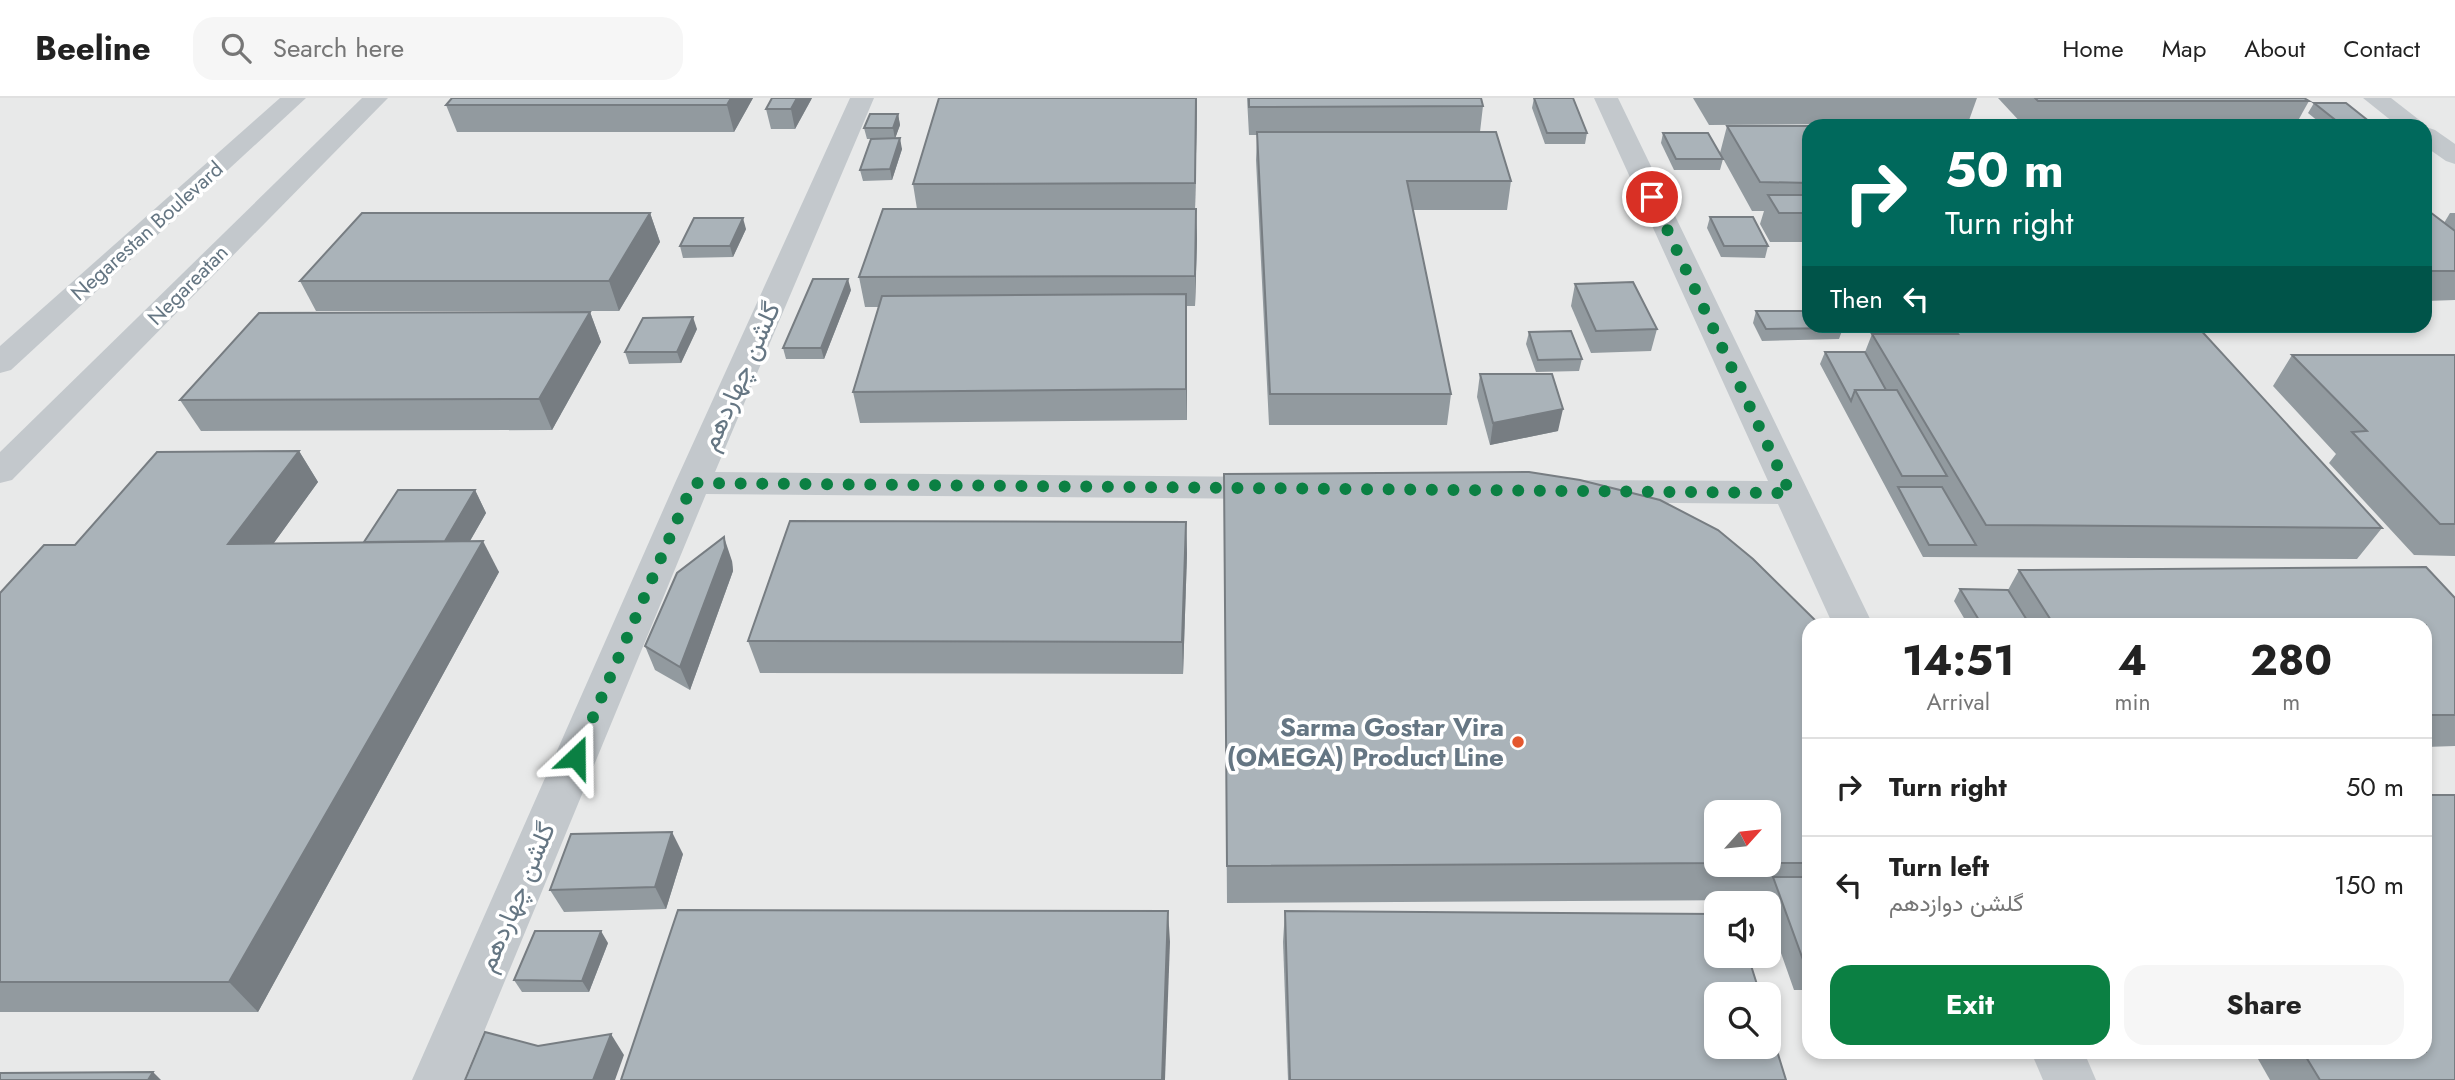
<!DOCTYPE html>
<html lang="en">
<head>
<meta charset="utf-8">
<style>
	body { margin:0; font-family:Jost,Vazirmatn,sans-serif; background:#f6f6f6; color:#222; height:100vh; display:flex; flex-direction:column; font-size:26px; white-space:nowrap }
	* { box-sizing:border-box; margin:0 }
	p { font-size:23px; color:#767676 }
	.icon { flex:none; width:38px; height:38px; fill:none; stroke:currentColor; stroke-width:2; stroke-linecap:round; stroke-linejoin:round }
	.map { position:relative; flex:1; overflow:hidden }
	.drawer { position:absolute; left:1802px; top:520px; width:630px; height:441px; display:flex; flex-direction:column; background:#fff; border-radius:21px; box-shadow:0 4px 10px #0003 }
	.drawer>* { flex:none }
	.guide { position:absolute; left:1802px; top:21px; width:630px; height:214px; border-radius:21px; box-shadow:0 4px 10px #0003; background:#00695c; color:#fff; overflow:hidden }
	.needle { width:46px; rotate:63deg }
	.buttons { position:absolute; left:1704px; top:702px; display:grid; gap:14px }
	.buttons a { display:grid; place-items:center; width:77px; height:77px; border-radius:14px; background:#fff; box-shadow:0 4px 10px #0003; font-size:35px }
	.pin { position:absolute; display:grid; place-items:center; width:60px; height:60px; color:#fff; margin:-30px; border:4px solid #fff; border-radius:50%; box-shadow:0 2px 7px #0007 }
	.me { position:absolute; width:77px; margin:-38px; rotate:23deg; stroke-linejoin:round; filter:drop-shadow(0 0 5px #0008) }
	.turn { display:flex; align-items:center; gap:24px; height:147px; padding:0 28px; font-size:32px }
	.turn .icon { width:91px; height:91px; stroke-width:2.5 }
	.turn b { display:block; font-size:49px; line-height:60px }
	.then { display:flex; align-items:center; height:66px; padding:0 28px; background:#0003; gap:14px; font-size:26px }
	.eta { display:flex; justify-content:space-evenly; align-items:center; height:119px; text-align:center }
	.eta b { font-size:42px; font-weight:700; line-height:49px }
	.primary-button { display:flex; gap:14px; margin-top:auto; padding:14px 28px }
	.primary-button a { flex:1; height:80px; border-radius:21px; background:#0b8043; color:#fff; font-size:28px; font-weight:700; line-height:80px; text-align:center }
	.primary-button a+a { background:#f6f6f6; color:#222 }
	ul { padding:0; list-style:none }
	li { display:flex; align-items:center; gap:21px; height:98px; padding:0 28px; border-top:2px solid #e0e0e0 }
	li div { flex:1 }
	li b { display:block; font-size:26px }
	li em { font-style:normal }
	header { display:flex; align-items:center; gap:42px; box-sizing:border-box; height:98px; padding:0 35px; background:#fff; border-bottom:2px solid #e0e0e0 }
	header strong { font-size:33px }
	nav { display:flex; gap:38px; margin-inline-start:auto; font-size:24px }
	.search { width:490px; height:63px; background:#f6f6f6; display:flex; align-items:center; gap:18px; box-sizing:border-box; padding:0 24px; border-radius:21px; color:#767676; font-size:26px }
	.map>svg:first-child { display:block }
	.built { fill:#e8e9e9; fill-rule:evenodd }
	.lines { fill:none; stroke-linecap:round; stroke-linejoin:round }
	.minor { fill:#c3c8cc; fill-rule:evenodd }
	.tertiary { fill:#c3c8cc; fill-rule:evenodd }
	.wall { fill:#929a9f; fill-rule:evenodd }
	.shaded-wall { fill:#777d82 }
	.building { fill:#aab3b9; stroke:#777d82; stroke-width:2 }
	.route { stroke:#0b8043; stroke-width:12; stroke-dasharray:0 21.6 }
	.poi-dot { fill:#e4572e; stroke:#fff; stroke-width:2.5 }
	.labels { text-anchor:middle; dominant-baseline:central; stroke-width:7; stroke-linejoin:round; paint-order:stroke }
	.far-street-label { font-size:21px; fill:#657683; stroke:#fff }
	.street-label { font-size:26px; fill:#657683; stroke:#fff }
	.poi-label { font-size:26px; font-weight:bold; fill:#657683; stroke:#fff; text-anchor:end }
</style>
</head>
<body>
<header>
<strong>Beeline</strong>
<div class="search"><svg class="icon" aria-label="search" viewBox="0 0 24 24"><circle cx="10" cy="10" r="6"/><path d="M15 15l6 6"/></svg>Search here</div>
<nav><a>Home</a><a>Map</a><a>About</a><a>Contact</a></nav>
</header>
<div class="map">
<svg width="2455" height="982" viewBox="0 0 2455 982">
	<rect width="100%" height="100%" fill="#fafaf8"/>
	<path class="built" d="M 0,0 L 2455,0 L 2455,982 L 0,982 ZM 1810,28 L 2426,28 L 2426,228 L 1810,228 ZM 1810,527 L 2426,527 L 2426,954 L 1810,954 ZM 1717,714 L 1769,714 L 1769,766 L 1717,766 ZM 1717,805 L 1769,805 L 1769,858 L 1717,858 ZM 1717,896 L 1769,896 L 1769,948 L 1717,948 Z"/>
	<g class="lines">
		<g class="minor">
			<polygon points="850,0 874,0 715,374 1275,379 1288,382 1293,390 1288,398 1275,401 706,396 464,982 412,982 675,385"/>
			<polygon points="1594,0 1618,0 1873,527 1833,527 1778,406 1574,404 1561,401 1556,393 1561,385 1574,382 1768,383"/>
			<polygon points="2363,0 2391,0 2427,28 2398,28"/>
			<polygon points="2426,29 2435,32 2455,46 2455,66 2446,63 2426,49"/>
			<polygon points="2031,954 2084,954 2096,982 2043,982"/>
		</g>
		<g class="tertiary">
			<polygon points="280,0 306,0 11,272 0,275 0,248"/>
			<polygon points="362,0 388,0 12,382 0,385 0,354"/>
		</g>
	</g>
	<g class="wall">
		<polygon points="753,0 734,34 457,34 446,7"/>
		<polygon points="812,0 795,31 771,31 766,11"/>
		<polygon points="939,0 1197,0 1195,111 1197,140 1195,208 1187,208 1187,322 860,325 853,294 879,209 865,209 859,179 917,111 913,86"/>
		<polygon points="1247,0 1481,0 1483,8 1480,34 1511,83 1507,112 1413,112 1451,296 1447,327 1269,327 1256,62 1257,37 1249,37"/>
		<polygon points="1534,0 1587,35 1585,46 1545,46 1532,10"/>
		<polygon points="1693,0 1977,0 1968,25 1709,27"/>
		<polygon points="1998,0 2304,0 2309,3 2295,28 2024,28"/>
		<polygon points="2314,5 2375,28 2324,28 2308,15"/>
		<polygon points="898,16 900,27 895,40 902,51 892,82 863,83 860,72 871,41 867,41 864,30"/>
		<polygon points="1727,28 1810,28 1810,144 1770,144 1760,126 1764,113 1752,113 1720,55"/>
		<polygon points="1663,35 1723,61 1720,72 1674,72 1661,45"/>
		<polygon points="2426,111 2444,125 2450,115 2455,115 2455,202 2426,203"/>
		<polygon points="650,115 660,144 619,213 316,213 300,183"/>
		<polygon points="1710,119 1768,148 1765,160 1721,159 1707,130"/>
		<polygon points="746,131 733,159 683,160 680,148"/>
		<polygon points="1575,186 1657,231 1651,253 1591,255 1571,208"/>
		<polygon points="851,192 824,261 786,261 783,250"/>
		<polygon points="1756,213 1843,230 1839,241 1762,243 1753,225"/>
		<polygon points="590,214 601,244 552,332 201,333 180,302"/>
		<polygon points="1939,228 2197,228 2382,430 2357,461 1923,459 1820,266 1825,254 1865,254 1872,236 1935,236"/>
		<polygon points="697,231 681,265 629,266 625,254"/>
		<polygon points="1529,234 1582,261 1579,273 1536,274 1526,246"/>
		<polygon points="2292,257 2455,257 2455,458 2414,457 2329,365 2336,356 2273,288"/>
		<polygon points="1480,276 1558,333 1490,347 1477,299"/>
		<polygon points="299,353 318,384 273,446 364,444 475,392 486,415 470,443 499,474 258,914 0,914 0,495 75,447"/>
		<path d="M 1224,376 L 1810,527 L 1810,892 L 1794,892 L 1769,821 L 1769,805 L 1764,805 L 1763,802 L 1227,805 ZM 1717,714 L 1769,714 L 1769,766 L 1717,766 Z"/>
		<polygon points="1186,424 1187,456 1183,576 760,575 748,543"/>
		<polygon points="732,463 733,473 690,592 655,572 645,548"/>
		<polygon points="2019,472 2455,500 2455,648 2426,649 2426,527 1968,527 1954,503 1960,491 2008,492"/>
		<polygon points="683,756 666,811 564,814 550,792"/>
		<polygon points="1285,813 1786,982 1288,982 1283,844"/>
		<polygon points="608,845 589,894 522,894 514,882"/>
		<polygon points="2254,954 2426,954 2455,982 2270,982"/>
	</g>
	<g class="shaded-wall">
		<polygon points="731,0 753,0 734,34 727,7"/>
		<polygon points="797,0 812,0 795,31 791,11"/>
		<polygon points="1196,0 1197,0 1195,113 1195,85"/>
		<polygon points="898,16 900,27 895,41 893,30"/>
		<polygon points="900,40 902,51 892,82 890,71"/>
		<polygon points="1196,111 1197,140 1195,208 1195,178"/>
		<polygon points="650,115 660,144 619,213 609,183"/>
		<polygon points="743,120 746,131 733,159 730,148"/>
		<polygon points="848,181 851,192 824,261 821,250"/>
		<polygon points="1186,196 1187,226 1187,322 1186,291"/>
		<polygon points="590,214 601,244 552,332 539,301"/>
		<polygon points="693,219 697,231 681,265 677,254"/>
		<polygon points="1563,311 1558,333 1490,347 1493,325"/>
		<polygon points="299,353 318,384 250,478 228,446"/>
		<polygon points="475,392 486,415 452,474 440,451"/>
		<polygon points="1186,424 1187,456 1183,576 1182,544"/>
		<polygon points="724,439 732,463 733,473 690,592 680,569"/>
		<polygon points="483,443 499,474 258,914 229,884"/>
		<polygon points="672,734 683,756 666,811 655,789"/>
		<polygon points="1168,813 1170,844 1165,982 1162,982"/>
		<polygon points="601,833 608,845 589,894 582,883"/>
		<polygon points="611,936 624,957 615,982 593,982"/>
		<polygon points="153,974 161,982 148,982"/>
	</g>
	<g class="building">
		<polygon points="452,0 731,0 727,7 446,7"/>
		<polygon points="772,0 797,0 791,11 766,11"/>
		<polygon points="939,0 1196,0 1195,85 913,86"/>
		<polygon points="1249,0 1481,0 1483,8 1249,9"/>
		<polygon points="1534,0 1573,0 1587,35 1547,35"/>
		<polygon points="2035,0 2304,0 2309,3 2038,3"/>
		<polygon points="2314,5 2346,5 2375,28 2343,28"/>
		<polygon points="870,16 898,16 893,30 864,30"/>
		<polygon points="1727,28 1870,28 1810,28 1810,85 1760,84"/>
		<polygon points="1257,34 1496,34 1511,83 1407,83 1451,296 1270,296"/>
		<polygon points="1663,35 1708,35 1723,61 1676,61"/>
		<polygon points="900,40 890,71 860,72 871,41"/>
		<polygon points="1768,97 1810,97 1810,115 1779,115"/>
		<polygon points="883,111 1196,111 1195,178 859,179"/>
		<polygon points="2426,111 2455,133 2455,173 2426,173"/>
		<polygon points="362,115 650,115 609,183 300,183"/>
		<polygon points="1710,119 1753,119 1768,148 1724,148"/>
		<polygon points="694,120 743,120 730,148 680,148"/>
		<polygon points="813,181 848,181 821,250 783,250"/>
		<polygon points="1633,184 1657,231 1596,233 1575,186"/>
		<polygon points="1186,196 1186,291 853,294 882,198"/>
		<polygon points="1756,213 1810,213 1810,228 1842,228 1843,230 1766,231"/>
		<polygon points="590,214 539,301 180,302 259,215"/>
		<polygon points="693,219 677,254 625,254 643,220"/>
		<polygon points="1952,228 2197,228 2382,430 1986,427 1872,236 1958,236"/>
		<polygon points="1571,233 1582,261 1538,262 1529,234"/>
		<polygon points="1825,254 1865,254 1886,292 1855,292 1851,303"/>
		<polygon points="2292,257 2455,257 2455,426 2440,426 2352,334 2367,333"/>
		<polygon points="1480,276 1552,276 1563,311 1493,325"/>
		<polygon points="1855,292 1897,292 1947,378 1902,378"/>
		<polygon points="299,353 228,446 483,443 229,884 0,884 0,495 44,447 75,447 157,354"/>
		<polygon points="1529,374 1580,382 1660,402 1718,432 1753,461 1820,527 1810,527 1810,765 1769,765 1769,714 1717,714 1717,765 1227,768 1224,376"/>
		<polygon points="1898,389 1942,389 1976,447 1929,447"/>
		<polygon points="398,392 475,392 445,443 364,444"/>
		<polygon points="790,423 1186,424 1182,544 748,543"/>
		<polygon points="724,439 725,450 680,569 645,548 677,475"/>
		<polygon points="2426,469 2455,500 2455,617 2426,617 2426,527 2054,527 2019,472"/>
		<polygon points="1960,491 2008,492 2030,527 1982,527"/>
		<polygon points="2426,697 2455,697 2455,982 2320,982 2303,954 2426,954"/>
		<polygon points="672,734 655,789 550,792 571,736"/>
		<polygon points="1773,779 1810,779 1810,870 1806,870"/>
		<polygon points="678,812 1168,813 1162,982 621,982"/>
		<polygon points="1285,813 1717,816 1717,858 1748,858 1760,896 1717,896 1717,948 1769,948 1769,927 1786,982 1290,982"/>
		<polygon points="535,833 601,833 582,883 514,882"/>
		<polygon points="485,934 538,948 611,936 593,982 465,982"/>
		<polygon points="153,974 148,982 0,982 0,975"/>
	</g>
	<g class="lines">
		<polyline class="route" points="576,659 693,385 1790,395 1652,99"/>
	</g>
	<circle class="poi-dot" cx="1518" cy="644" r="7"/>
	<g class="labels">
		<g class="far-street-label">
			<text transform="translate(147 133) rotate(-42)">Negarestan Boulevard</text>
			<text transform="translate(188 187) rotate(-45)">Negareatan</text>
		</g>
		<g class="street-label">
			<text transform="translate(740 278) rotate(-66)">گلشن چهاردهم</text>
			<text transform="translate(516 799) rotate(-67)">گلشن چهاردهم</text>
		</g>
		<g class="poi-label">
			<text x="1504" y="629">Sarma Gostar Vira<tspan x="1504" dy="30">(OMEGA) Product Line</tspan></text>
		</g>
	</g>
</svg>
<div class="buttons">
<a><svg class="needle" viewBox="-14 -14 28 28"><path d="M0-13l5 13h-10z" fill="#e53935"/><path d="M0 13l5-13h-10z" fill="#767676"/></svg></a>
<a><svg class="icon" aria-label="sound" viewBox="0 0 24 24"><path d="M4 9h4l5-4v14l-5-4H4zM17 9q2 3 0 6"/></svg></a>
<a><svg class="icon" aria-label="search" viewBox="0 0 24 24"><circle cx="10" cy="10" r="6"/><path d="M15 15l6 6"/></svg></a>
</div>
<div class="pin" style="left:1652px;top:99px;background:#d93025"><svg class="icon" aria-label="arrive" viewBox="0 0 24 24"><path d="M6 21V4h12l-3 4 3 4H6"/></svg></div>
<svg class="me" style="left:576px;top:659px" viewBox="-20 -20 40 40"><path d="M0-17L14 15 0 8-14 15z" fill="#0b8043" stroke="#fff" stroke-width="4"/></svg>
<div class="guide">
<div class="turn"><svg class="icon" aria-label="right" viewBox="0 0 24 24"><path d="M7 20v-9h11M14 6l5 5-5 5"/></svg><div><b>50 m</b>Turn right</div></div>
<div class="then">Then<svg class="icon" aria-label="left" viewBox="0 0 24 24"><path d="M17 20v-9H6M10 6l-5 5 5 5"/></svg></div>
</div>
<section class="drawer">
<div class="eta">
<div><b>14:51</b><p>Arrival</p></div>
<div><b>4</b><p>min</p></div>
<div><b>280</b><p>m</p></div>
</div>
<ul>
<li><svg class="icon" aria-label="right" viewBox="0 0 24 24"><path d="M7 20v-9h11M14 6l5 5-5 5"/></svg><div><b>Turn right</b></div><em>50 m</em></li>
<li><svg class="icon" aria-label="left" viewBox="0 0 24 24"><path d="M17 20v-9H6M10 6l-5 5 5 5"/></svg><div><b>Turn left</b><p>گلشن دوازدهم</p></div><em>150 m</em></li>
</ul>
<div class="primary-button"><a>Exit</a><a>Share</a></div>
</section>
</div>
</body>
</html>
